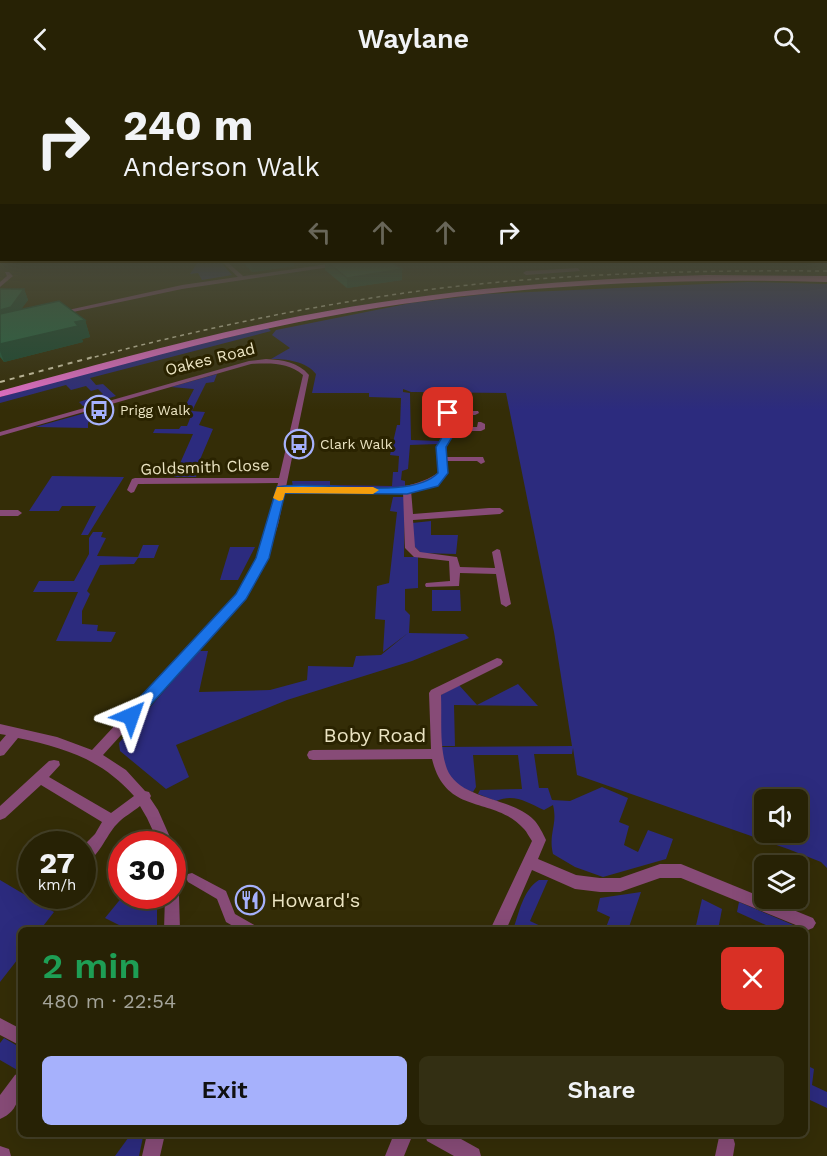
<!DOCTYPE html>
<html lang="en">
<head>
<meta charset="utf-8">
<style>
	body { margin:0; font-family:"Work Sans",sans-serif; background:#332f13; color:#f1f3f6; height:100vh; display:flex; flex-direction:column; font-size:22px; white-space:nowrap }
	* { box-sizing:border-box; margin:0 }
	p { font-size:20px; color:#a4a49a }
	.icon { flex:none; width:33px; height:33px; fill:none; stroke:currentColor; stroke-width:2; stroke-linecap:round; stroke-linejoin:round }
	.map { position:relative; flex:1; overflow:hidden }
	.panel { position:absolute; left:18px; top:849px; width:790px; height:210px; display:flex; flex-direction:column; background:#272205; border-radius:9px; box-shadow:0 6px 24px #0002,0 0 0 2px #433f27 }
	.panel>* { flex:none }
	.hud { position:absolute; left:0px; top:0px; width:828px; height:183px; box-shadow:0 6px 24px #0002,0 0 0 2px #433f27; background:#272205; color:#f1f3f6; overflow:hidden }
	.buttons { position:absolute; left:754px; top:711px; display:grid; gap:12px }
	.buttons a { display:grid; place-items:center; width:54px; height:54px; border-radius:9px; background:#272205; box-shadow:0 6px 24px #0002,0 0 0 2px #433f27; font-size:30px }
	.speed { position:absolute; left:18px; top:753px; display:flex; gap:12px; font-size:30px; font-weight:700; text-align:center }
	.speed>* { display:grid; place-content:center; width:78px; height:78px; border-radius:50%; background:#272205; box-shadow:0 6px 24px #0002,0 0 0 2px #433f27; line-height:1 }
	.speed small { font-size:15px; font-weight:400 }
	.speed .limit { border:9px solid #d22; background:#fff; color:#111 }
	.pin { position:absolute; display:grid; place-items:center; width:51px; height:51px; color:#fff; margin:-26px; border-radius:12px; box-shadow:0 3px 9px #0006 }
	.me { position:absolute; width:66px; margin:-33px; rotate:43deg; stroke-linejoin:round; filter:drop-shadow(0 0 4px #0008) }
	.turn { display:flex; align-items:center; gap:21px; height:126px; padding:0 24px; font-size:27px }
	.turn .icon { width:78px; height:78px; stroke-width:2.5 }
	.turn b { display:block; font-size:42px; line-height:51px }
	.lanes { display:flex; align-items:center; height:57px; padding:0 24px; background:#0003; justify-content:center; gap:30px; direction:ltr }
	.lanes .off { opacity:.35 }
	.round { display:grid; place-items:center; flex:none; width:63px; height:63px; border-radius:9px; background:#332f13 }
	.overview { display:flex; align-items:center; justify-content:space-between; height:102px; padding:0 24px }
	h1 { font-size:36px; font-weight:600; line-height:45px; color:#1e9e55 }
	.cta { display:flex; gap:12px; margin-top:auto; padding:12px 24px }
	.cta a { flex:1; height:69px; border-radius:9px; background:#a6b1fc; color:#111; font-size:24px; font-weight:600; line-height:69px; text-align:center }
	.cta a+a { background:#332f13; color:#f1f3f6 }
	header { display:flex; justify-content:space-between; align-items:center; height:78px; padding:0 24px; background:#272205; font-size:27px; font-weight:600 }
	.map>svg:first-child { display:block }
	.green { fill:#2c2b7e; fill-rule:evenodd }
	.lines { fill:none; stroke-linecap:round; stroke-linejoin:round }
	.pedestrian { fill:#874b77; fill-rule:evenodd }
	.minor { fill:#874b77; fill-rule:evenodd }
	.tertiary { fill:#874b77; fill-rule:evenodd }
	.trunk { fill:#e870cb; fill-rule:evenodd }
	.rail-far1 { stroke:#d5ceac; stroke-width:1.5; stroke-dasharray:4 4; stroke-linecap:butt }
	.rail { stroke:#d5ceac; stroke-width:2; stroke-dasharray:5 5; stroke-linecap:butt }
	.wall { fill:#205b3c }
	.shaded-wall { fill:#1a4a31 }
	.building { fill:#256a46; stroke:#1a4a31; stroke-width:1.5 }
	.route { fill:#1a73e8; stroke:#114b97; stroke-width:1.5 }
	.slow { fill:#f59e0b }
	.labels { text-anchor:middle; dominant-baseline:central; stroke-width:6; stroke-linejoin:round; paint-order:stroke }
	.far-poi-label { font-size:14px; fill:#ebe4c2; stroke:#2a2300; text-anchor:start }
	.street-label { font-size:16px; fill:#ebe4c2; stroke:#2a2300 }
	.near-street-label { font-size:20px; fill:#ebe4c2; stroke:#2a2300 }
	.near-poi-label { font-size:20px; fill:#ebe4c2; stroke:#2a2300; text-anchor:start }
</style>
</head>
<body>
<header><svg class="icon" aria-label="back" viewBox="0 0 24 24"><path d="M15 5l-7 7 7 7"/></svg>Waylane<svg class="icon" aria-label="search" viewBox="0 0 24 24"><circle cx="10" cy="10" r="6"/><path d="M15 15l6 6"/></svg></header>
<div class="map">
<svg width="827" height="1078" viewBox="0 0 827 1078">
	<rect width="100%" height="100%" fill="#342d07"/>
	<g class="green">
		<polygon points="199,182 219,182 232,197 202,202 198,195 190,196"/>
		<path d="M 748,204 L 827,206 L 827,790 L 821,784 L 788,771 L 577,697 L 573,670 L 572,676 L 534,676 L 539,710 L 548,710 L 552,722 L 570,723 L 602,709 L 628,720 L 619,744 L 629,748 L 624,767 L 638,774 L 648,752 L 673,761 L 666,781 L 603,799 L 575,789 L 553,776 C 548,755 558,747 553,727 L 544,732 C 527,724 514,715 496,723 L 478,716 L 480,712 L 522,711 L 518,677 L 473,677 L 476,709 L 473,714 C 444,704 447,697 441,669 L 572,668 L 554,554 L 506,315 L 411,314 L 403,311 L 403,314 L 410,315 L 411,362 L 439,363 L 438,366 L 410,367 L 408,391 L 402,393 L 401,402 L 405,403 L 405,411 L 298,411 L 293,409 L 292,403 L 330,403 L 330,407 L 392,408 L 393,394 L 398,394 L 399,378 L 390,377 L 397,347 L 400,347 L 401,320 L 369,319 L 369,315 L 312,315 L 316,296 C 306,283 286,281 271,281 L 290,270 L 272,257 L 276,252 L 411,225 L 486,216 ZM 765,722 L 798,722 L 798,754 L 765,754 Z"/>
		<polygon points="268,250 271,253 90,300 96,307 103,306 116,318 83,328 79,324 103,316 98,311 91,313 86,308 71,312 66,307 0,325 0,319 146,279"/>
		<polygon points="217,296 214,304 206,305 192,333 205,334 199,347 213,351 199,384 202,385 196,399 174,399 193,356 153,355 155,351 179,351 181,348 187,348 191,338 181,336 194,311 171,309"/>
		<polygon points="96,332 88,345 88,350 35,349"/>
		<polygon points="52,398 124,399 88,457 81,457 96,428 62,428 59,433 29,433"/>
		<polygon points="393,419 405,419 404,479 418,479 418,510 405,511 405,532 410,537 409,555 465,556 469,560 412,583 287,622 176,667 189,699 166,711 120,673 119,665 199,573 208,573 199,614 270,612 307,602 308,588 353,589 356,578 381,577 408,555 383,574 385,542 375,541 377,508 389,505 397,434 390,433"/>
		<polygon points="431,443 431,457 458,457 456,476 421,475 414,468 412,445"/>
		<polygon points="93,454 103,454 101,459 106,460 97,478 138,479 143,467 159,467 154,480 138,480 134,486 100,487 87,513 90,516 82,533 82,546 98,547 97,553 116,554 111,564 56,563 78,514 33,514 39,503 74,503 89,476 89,460"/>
		<polygon points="230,469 255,469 238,502 220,502"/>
		<polygon points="432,512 460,512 461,533 432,533"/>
		<polygon points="458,606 477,627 518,606 538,628 454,627 455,668 441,668 438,619"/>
		<polygon points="0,802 54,834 40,852 21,852 21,877 0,904"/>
		<path d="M 539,802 L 548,802 L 530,843 L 549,852 L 513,852 C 519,835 523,812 539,802 Z"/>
		<polygon points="641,814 628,852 605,852 610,839 597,833 600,820"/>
		<polygon points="123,818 157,818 157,852 129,852 105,840"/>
		<polygon points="702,821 722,831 718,852 695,852"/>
		<polygon points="739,824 798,849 797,852 777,852 737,834"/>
		<polygon points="4,960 21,970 19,993 0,982 0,965"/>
		<polygon points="806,987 814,991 812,1007 827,1014 827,1030 810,1022 809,1029 806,1028"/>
		<polygon points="131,1056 143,1059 139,1078 115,1078"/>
	</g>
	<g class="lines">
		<polygon class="pedestrian" points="192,795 226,813 235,836 256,848 258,852 240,852 226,844 217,821 188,804 186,800 188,796"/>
		<g class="minor">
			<polygon points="220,182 225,182 243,198 243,200 239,200"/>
			<polygon points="578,190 580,193 526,197 523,195 526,193"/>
			<polygon points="5,194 9,194 13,198 0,209 0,204 7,198"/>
			<path d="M 266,281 C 283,282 298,284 309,297 L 286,409 C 327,410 406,420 439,394 L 437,369 L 445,356 L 444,328 L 450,328 L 451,333 L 478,333 L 479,335 L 475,337 L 451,337 L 452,349 L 477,349 L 478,344 L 481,344 L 485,346 L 485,351 L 481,353 L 453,353 C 451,364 445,365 446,379 L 483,379 L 485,384 L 481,386 L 477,383 L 446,383 L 446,397 L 435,405 L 411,412 L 413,436 L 489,430 L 500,430 L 504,433 L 500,436 L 413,442 L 415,469 L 420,474 L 457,479 L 460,489 L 495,490 L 492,474 L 497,471 L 500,472 L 511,526 L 506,529 L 501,526 L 496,496 L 460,495 L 459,508 L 426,509 L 425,507 L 426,505 L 450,503 L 449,483 L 414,479 L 405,470 L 403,413 L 368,416 L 285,414 L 278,447 L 267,480 L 245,520 L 103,677 L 126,692 L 145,713 L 149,714 L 151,718 L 150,720 L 158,732 L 173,766 L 172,767 L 159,766 L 147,740 L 140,728 C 133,734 123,739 117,746 C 105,758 100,780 82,786 L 82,769 L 95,756 L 102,744 L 41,707 L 5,740 L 0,742 L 0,728 L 49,683 L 54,682 L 59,683 L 60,687 L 49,699 L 111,735 L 134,718 C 101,681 65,670 18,660 L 4,677 L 0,678 L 0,664 L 6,657 L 0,656 L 0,646 L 57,659 L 92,672 L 237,516 L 257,480 L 268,447 L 278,405 L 138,406 L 134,414 L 131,415 L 127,412 L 132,401 L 135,400 L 279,400 L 303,297 C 288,284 270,285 251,286 L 0,358 L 0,354 L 249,283 Z"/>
			<polygon points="0,432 18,432 22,435 18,438 0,438"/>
			<path d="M 497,580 L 501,581 L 503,584 L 501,587 L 441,617 C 442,641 439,669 447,691 C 459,722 512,719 534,742 C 539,747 543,756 546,762 L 538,781 L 576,797 L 600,800 L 620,800 L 660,786 L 681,786 L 813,840 L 816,845 L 813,850 L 808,852 L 681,800 L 660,800 L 620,814 L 600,814 L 575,811 L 532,792 L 506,852 L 490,852 L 532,763 C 529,759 527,754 524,751 C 494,717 446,739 432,681 L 313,682 L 309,681 L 307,677 L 309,673 L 313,672 L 431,671 L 429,615 L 431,612 Z"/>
			<polygon points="172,811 177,813 179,818 180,852 164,852 165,818 172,818"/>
			<polygon points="0,940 21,951 21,968 0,957"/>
			<path d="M 21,994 C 21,1013 20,1033 0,1041 L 0,1017 L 15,997 Z"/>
			<polygon points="147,1056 165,1056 160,1078 142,1078"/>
			<polygon points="394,1056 413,1056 404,1078 385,1078"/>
			<polygon points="425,1056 452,1056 479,1071 481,1078 454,1078 427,1063"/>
			<polygon points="726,1057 733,1059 735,1066 733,1078 715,1078 719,1059"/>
			<polygon points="0,1068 9,1071 11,1078 0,1078"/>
		</g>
		<polygon class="tertiary" points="342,184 344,187 182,211 54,238 50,236 182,207"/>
		<path class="trunk" d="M 706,197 L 827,198 L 827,204 C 650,199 473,209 299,244 C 198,264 100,294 0,319 L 0,313 C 99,286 199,258 300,238 C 434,212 569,201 706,197 Z"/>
		<path class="rail-far1" d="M 87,281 C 204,250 322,225 442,210 C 570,195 699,192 827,193"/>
		<polyline class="rail" points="0,304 93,279"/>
	</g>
	<g class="wall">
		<polygon points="243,182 294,182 294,188 252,194 244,185"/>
		<polygon points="325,182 402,191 402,202 347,210 325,192"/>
		<polygon points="0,211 24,211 28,222 21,231 85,242 90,259 82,261 83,264 4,284 0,279"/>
	</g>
	<g class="shaded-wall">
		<polygon points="268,182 294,182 294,188 252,194 251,184"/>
		<polygon points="402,191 402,202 347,210 347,200"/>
		<polygon points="24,211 28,222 15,240 0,244 0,232"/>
		<polygon points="85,242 90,259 82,261 83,264 4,284 0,273 0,266"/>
	</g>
	<g class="building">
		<polygon points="248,182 268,182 251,184"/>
		<polygon points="325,182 387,182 402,191 347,200"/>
		<polygon points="0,211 24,211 11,229 0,232"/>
		<polygon points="59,223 85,242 75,244 78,248 0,266 0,236"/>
	</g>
	<linearGradient id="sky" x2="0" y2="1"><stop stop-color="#1d1904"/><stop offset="0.55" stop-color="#4a4c3c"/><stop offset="1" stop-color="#4a4c3c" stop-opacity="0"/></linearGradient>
	<rect width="827" height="332" fill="url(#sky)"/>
	<path class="route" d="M 448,332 L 452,335 L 454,356 L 446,369 L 448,395 L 438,408 L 407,416 L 285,415 L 269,480 L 246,521 L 137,642 L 126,642 L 123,638 L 126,634 L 236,516 L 256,480 L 277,409 C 317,401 410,424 438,395 L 436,369 L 444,356 L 443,335 Z"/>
	<polygon class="slow" points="277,409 373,409 379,412 373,416 285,415 283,422 279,423 273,420"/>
	<defs>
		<g id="bus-ring" transform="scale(1.5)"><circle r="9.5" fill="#2a2300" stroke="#a6b1fc" stroke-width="1.5"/><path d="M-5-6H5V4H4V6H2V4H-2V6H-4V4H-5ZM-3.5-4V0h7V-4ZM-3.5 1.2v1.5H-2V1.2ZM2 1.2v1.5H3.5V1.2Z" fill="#a6b1fc"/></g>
		<g id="restaurant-ring" transform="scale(1.5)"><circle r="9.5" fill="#2a2300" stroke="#a6b1fc" stroke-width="1.5"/><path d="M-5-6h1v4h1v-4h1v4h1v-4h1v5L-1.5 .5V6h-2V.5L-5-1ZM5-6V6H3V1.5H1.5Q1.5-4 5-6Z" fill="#a6b1fc"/></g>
	</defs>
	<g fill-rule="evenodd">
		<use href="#bus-ring" x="99" y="332"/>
		<use href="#bus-ring" x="299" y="366"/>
		<use href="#restaurant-ring" x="250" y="822"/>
	</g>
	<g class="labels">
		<g class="far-poi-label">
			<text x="120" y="332">Prigg Walk</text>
			<text x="320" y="366">Clark Walk</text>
		</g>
		<g class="street-label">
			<text transform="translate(210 281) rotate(-14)">Oakes Road</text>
			<text transform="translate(205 389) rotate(-2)">Goldsmith Close</text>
		</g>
		<g class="near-street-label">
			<text x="375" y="657">Boby Road</text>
		</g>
		<g class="near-poi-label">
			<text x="271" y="822">Howard's</text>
		</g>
	</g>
</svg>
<div class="buttons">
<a><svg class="icon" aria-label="sound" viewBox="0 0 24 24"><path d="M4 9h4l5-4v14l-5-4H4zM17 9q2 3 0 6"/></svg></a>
<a><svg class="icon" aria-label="layers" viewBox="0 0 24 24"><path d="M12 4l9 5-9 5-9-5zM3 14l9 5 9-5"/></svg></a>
</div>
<div class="speed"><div>27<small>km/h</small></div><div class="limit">30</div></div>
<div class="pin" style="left:448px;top:335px;background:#d93025"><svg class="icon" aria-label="arrive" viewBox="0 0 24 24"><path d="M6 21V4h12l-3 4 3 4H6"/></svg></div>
<svg class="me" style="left:131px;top:638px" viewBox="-20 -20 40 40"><path d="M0-17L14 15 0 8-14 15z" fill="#1a73e8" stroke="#fff" stroke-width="4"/></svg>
<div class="hud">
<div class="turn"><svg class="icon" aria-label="right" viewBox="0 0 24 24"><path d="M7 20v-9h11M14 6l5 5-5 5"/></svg><div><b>240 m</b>Anderson Walk</div></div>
<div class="lanes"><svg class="icon off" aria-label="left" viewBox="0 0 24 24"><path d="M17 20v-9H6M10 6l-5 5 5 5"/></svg><svg class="icon off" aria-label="ahead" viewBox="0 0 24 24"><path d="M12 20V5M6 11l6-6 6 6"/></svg><svg class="icon off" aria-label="ahead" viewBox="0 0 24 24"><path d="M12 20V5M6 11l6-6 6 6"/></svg><svg class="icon" aria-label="right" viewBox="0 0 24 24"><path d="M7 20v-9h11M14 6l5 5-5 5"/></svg></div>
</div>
<section class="panel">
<div class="overview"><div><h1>2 min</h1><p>480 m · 22:54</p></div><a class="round" style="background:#d93025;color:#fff"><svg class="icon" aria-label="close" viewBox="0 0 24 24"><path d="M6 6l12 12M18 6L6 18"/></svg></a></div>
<div class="cta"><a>Exit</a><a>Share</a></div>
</section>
</div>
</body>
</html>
